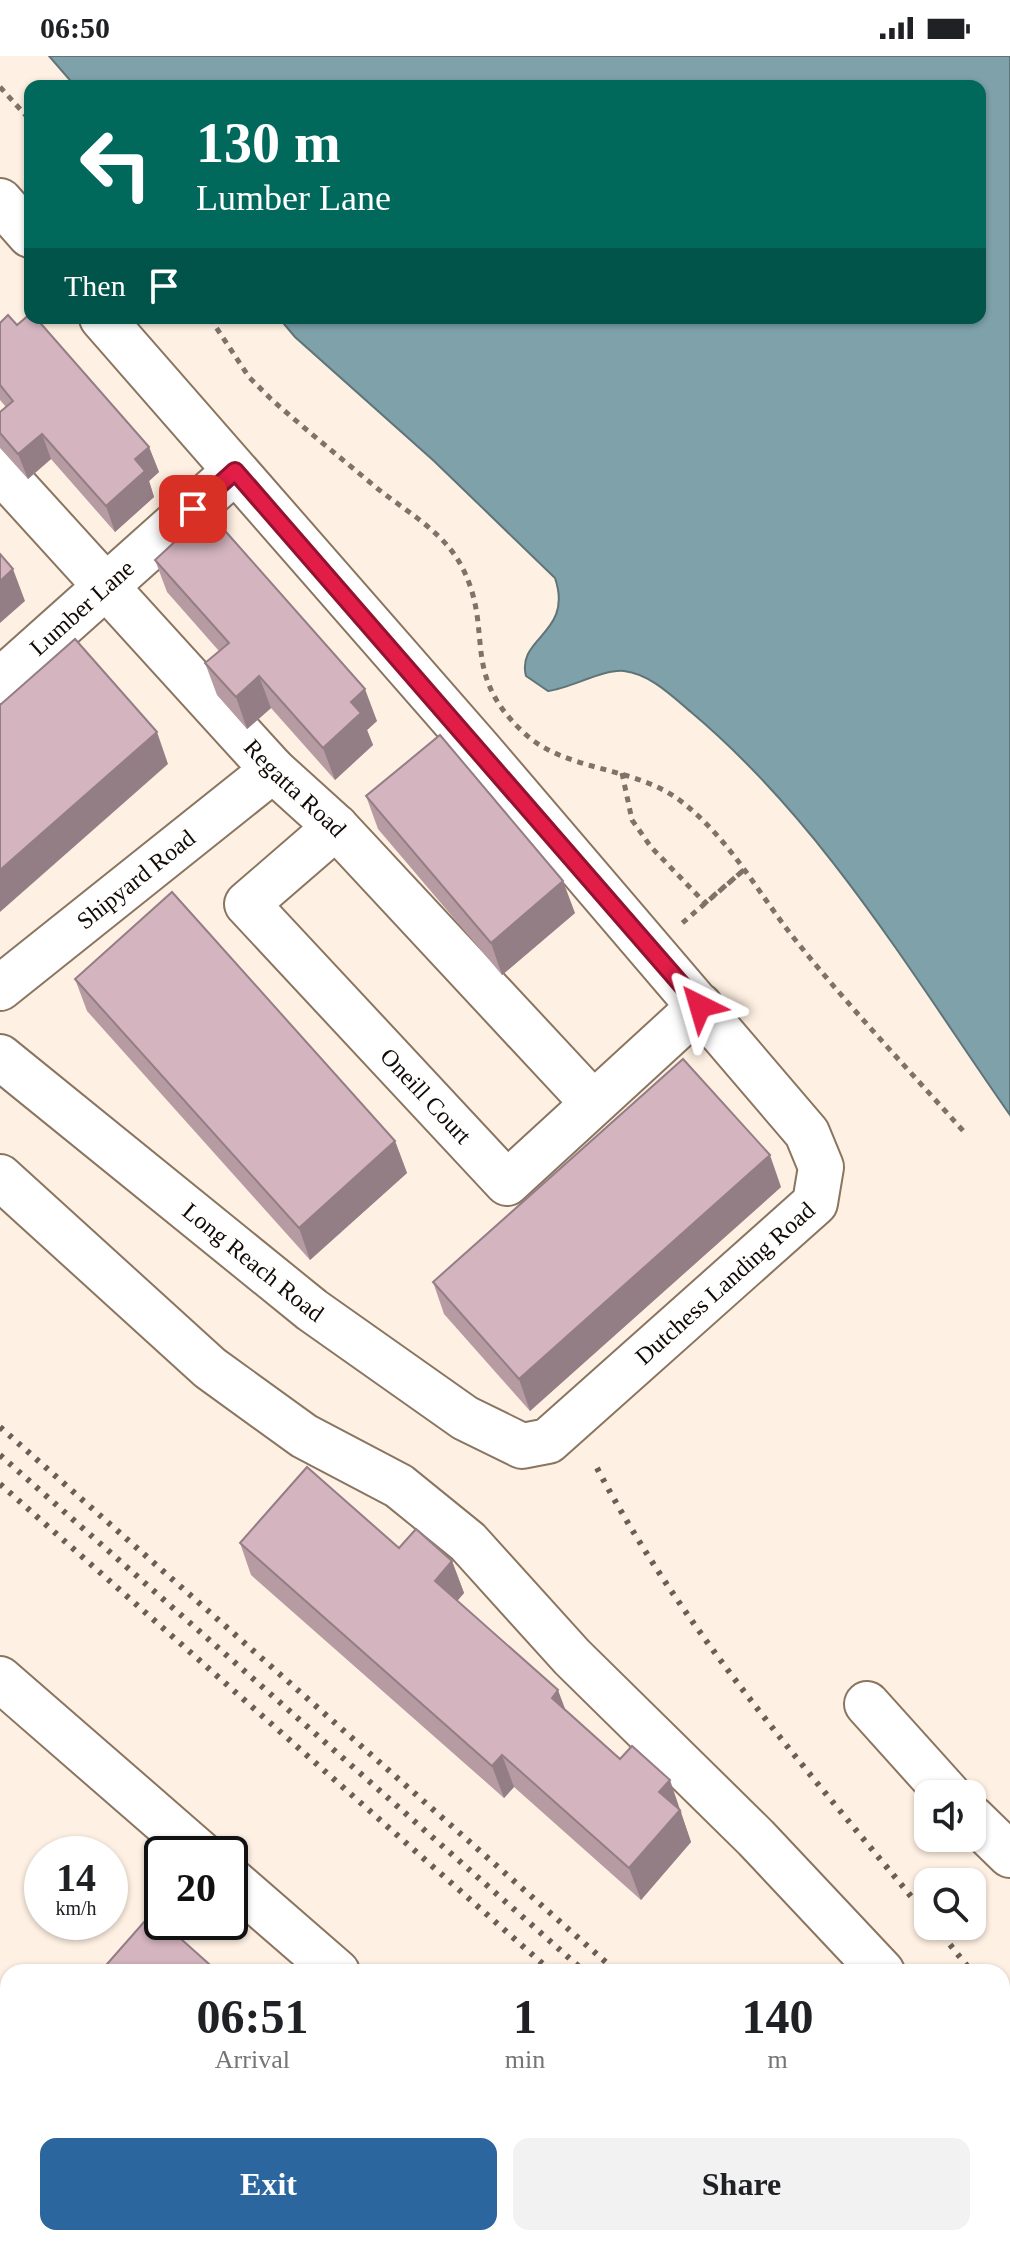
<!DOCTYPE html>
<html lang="en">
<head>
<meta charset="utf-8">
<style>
	body { margin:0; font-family:"Times New Roman",serif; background:#f2f2f2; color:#202124; height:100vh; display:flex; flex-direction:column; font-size:30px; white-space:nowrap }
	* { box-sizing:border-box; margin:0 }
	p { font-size:26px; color:#757577 }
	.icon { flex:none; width:44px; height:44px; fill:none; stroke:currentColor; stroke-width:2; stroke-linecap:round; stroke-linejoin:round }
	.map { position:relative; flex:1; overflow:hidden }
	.panel { position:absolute; left:0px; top:1908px; width:1010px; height:282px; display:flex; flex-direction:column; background:#fff; border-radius:24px 24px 0 0; box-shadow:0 2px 6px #0004 }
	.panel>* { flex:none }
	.top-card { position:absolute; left:24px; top:24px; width:962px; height:244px; border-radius:16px; box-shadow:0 2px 6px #0004; background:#00695c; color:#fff; overflow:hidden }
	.tools { position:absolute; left:914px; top:1724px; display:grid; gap:16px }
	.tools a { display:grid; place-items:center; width:72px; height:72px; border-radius:16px; background:#fff; box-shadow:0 2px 6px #0004; font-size:40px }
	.speed { position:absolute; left:24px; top:1780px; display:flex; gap:16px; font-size:40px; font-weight:700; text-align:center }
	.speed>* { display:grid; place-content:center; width:104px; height:104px; border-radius:50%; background:#fff; box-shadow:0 2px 6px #0004; line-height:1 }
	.speed small { font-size:20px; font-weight:400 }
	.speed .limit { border:4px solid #111; border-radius:12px; background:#fff; color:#111 }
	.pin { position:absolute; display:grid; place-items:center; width:68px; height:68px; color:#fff; margin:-34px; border-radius:16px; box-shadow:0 4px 12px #0006 }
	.me { position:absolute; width:88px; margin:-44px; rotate:320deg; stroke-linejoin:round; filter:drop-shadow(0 0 6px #0008) }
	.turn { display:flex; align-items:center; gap:28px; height:168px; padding:0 40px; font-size:36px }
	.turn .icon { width:104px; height:104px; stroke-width:2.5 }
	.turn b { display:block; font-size:56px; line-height:68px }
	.then { display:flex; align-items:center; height:76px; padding:0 40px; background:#0003; gap:16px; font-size:30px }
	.eta { display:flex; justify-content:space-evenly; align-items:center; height:136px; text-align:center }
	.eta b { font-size:48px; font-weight:800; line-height:56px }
	.cta { display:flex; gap:16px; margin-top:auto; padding:16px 40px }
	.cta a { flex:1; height:92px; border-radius:16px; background:#2b679e; color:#fff; font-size:32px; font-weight:800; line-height:92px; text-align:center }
	.cta a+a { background:#f2f2f2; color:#202124 }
	.status { display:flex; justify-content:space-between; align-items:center; height:56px; padding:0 40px; background:#fff; direction:ltr }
	.status svg { height:22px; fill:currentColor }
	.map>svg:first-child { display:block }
	.water { fill:#7ea1aa; stroke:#5e7478; stroke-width:2 }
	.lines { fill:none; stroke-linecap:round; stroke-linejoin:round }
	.minor-casing { stroke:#8a7561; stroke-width:48 }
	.path { stroke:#7e7369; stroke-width:5; stroke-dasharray:6 6; stroke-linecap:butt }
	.minor { stroke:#fff; stroke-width:44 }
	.rail { stroke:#695f56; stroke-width:6; stroke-dasharray:4 8; stroke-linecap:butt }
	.wall { fill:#b69ba3 }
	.shaded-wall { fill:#947e85 }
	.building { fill:#d4b4be; stroke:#947e85; stroke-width:2 }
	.route-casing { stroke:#92132f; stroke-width:20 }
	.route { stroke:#e11d48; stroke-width:14 }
	.labels { text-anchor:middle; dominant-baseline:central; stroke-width:6; stroke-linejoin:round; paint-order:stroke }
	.street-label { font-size:24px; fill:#120a04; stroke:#fef0e2 }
</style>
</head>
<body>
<div class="status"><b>06:50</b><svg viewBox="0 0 49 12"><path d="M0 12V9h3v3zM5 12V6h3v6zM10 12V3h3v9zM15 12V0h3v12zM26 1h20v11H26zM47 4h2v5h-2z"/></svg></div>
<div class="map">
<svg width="1010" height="2189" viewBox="0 0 1010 2189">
	<rect width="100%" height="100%" fill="#fef0e2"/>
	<path class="water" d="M 49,0 L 1010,0 L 1010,1059 C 912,919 823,767 691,656 C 672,640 650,618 624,615 C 602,613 572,632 548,635 L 526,620 C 516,581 574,578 555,522 L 434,405 L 295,281 L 279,262 L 980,262 L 980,30 L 75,30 Z"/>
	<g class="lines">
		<g class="minor-casing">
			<g id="minor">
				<polyline points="0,145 30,179"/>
				<path id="s1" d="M 0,414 L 273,714 L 336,771 L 592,1046"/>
				<path id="s2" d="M 0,625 L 235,415"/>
				<path id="s3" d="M 336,771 L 247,848 L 507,1127 L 700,950"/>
				<path id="s4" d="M 0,932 L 273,714"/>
				<path id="s5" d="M 0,1001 L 312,1254 L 465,1362 L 522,1390 L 548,1385 L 815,1147 L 821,1111 L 807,1077 L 478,692 L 102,262"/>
				<polyline points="0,1121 210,1312 304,1380 399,1430 468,1486 572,1601 756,1782 882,1916"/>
				<polyline points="0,1623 201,1798"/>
				<polyline points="867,1648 948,1738"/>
				<polyline points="972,1762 1010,1799"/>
				<polyline points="230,1823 337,1916"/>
				<polyline points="1002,2044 1010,2053"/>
				<polyline points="642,2182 650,2189"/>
			</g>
		</g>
		<g class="path">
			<polyline points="0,31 30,64"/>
			<path d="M 210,262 L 249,321 L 271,343 C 306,374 342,403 378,433 C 407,456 444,476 462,511 C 495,575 459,616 523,676 C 566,717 635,709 682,746 C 731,784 759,839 797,886 C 850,952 909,1014 965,1077"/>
			<polyline points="622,717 632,764 651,791 705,847 745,813 680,869"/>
		</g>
		<use href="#minor" class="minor"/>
		<g class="rail">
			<polyline points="0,1371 617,1916"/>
			<polyline points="0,1399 585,1916"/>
			<path d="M 597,1412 C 685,1578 810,1717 928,1861"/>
			<polyline points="0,1428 552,1916"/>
			<polyline points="935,1870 972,1916"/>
			<polyline points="1002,1953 1010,1963"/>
			<polyline points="853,2182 861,2189"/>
			<polyline points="887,2182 895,2189"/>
			<polyline points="918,2182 925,2189"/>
		</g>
	</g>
	<g class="wall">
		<polygon points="0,267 17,269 149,391 159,416 149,425 154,441 115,476 51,403 28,423 0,392 0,356 6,351 0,344"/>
		<polygon points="155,504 377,665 367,674 373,689 335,724 271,652 247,673 217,639 205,607 219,595 167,536"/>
		<polygon points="366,740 575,857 502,919 378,773"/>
		<polygon points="75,923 395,1085 407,1117 310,1204 87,955"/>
		<polygon points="781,1131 530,1355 444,1258 433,1226"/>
		<polygon points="240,1487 399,1492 452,1505 464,1537 457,1545 566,1655 682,1756 681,1757 691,1786 641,1844 514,1731 504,1742 251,1519"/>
		<polygon points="8,2019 8,2051 0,2028"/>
		<polygon points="1010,2117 1010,2173 1002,2163 1002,2124"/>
	</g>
	<g class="shaded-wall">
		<polygon points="42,378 51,403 28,423 18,398"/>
		<polygon points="149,391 159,416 149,425 154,441 115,476 106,450 135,403"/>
		<polygon points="13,513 25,545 0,567 0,525"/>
		<polygon points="259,620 271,652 247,673 236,641"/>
		<polygon points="365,633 377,665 367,674 373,689 335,724 323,692 351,646"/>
		<polygon points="157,676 168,708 0,856 0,814"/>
		<polygon points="563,825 575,857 502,919 491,887"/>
		<polygon points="395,1085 407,1117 310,1204 299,1172"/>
		<polygon points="770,1099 781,1131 530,1355 519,1323"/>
		<polygon points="452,1505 464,1537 447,1557 435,1525"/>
		<polygon points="558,1634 570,1666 552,1642"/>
		<polygon points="502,1699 514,1731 504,1742 492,1710"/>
		<polygon points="670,1724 691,1786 641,1844 629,1812 659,1736"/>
	</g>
	<g class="building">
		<polygon points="30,258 30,262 36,262 149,391 135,403 145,415 106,450 42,378 18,398 0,377 0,356 13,345 0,329 0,267 8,259 17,269"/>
		<polygon points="219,468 365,633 351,646 361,657 323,692 259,620 236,641 205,607 229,587 155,504 193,469 204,481"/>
		<polygon points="0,498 13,513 0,525"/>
		<polygon points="75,583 157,676 0,814 0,649"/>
		<polygon points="440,679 563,825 491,887 366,740"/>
		<polygon points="172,836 395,1085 299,1172 75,923"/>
		<polygon points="683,1003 770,1099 519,1323 433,1226"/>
		<polygon points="307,1411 399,1492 416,1473 452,1505 435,1525 558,1634 552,1642 620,1703 632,1690 670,1724 659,1736 680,1754 629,1812 502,1699 492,1710 240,1487"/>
		<polygon points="152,1857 162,1866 218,1916 100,1916"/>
		<polygon points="8,2019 8,2036 0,2029"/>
		<polygon points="1010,2117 1010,2163 1002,2153 1002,2124"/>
	</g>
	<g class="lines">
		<g class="route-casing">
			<polyline id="route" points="193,453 235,415 700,950"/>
		</g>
		<use href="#route" class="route"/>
	</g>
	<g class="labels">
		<g class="street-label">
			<text stroke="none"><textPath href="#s2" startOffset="110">Lumber Lane</textPath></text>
			<text stroke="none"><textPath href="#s1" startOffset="434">Regatta Road</textPath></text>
			<text stroke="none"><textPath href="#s4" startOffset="174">Shipyard Road</textPath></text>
			<text stroke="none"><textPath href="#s3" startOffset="380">Oneill Court</textPath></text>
			<text stroke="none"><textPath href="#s5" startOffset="326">Long Reach Road</textPath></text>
			<text stroke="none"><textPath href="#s5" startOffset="916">Dutchess Landing Road</textPath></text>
		</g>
	</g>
</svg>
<div class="tools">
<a><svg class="icon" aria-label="sound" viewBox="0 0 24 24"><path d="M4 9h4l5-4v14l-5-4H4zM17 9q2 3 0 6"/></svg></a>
<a><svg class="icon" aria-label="search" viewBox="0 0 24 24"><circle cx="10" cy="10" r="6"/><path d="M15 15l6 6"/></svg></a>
</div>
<div class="speed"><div>14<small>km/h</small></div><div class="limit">20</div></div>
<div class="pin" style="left:193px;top:453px;background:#d93025"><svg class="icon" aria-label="arrive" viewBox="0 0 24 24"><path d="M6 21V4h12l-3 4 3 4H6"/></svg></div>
<svg class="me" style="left:700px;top:950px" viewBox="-20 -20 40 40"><path d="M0-17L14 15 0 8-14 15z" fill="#e11d48" stroke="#fff" stroke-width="4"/></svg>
<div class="top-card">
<div class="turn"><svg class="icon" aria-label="left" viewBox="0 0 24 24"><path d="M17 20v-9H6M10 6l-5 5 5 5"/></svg><div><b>130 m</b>Lumber Lane</div></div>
<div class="then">Then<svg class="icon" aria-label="arrive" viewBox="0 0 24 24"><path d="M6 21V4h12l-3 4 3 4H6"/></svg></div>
</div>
<section class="panel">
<div class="eta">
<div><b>06:51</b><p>Arrival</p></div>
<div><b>1</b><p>min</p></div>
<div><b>140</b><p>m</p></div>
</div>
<div class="cta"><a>Exit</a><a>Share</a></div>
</section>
</div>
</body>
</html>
